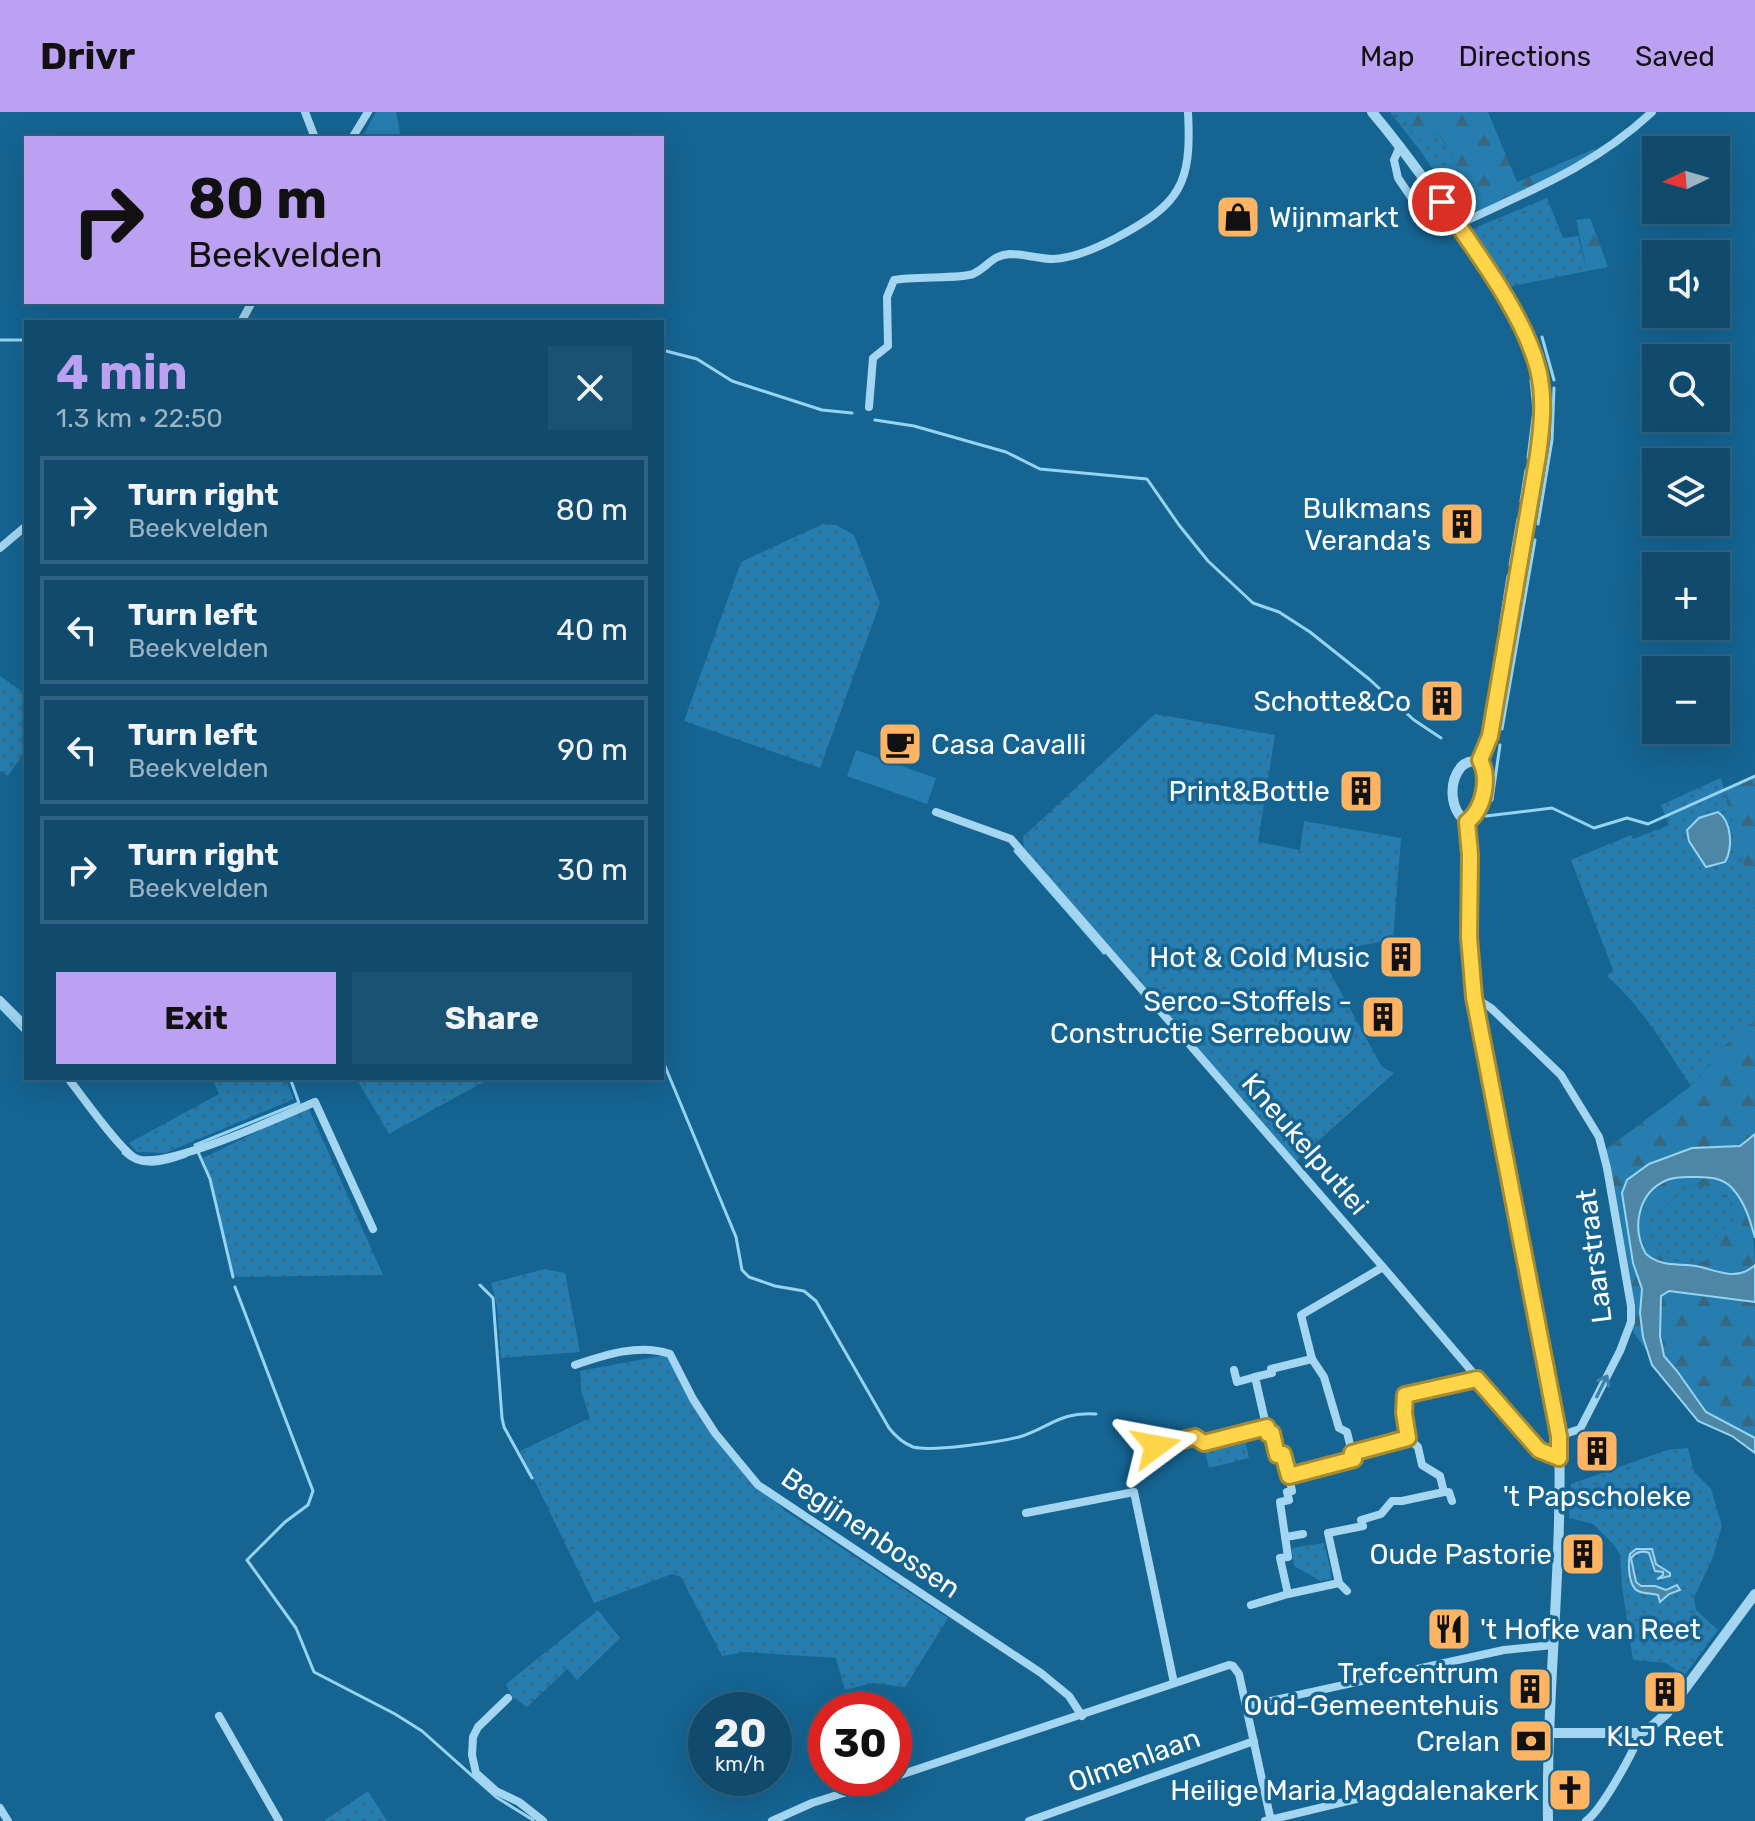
<!DOCTYPE html>
<html lang="en">
<head>
<meta charset="utf-8">
<style>
	body { margin:0; font-family:Rubik,sans-serif; background:#195273; color:#f1f3f6; height:100vh; display:flex; flex-direction:column; font-size:30px; white-space:nowrap }
	* { box-sizing:border-box; margin:0 }
	p { font-size:26px; color:#9cb3c2 }
	.icon { flex:none; width:44px; height:44px; fill:none; stroke:currentColor; stroke-width:2; stroke-linecap:round; stroke-linejoin:round }
	.map { position:relative; flex:1; overflow:hidden }
	.drawer { position:absolute; left:24px; top:208px; width:640px; height:760px; display:flex; flex-direction:column; background:#104b6e; border-radius:0px; box-shadow:0 8px 32px #0002,0 0 0 2px #306381 }
	.drawer>* { flex:none }
	.top-card { position:absolute; left:24px; top:24px; width:640px; height:168px; border-radius:0px; box-shadow:0 8px 32px #0002,0 0 0 2px #306381; background:#bca0f2; color:#111; overflow:hidden }
	.needle { width:52px; rotate:265deg }
	.tools { position:absolute; left:1642px; top:24px; display:grid; gap:16px }
	.tools a { display:grid; place-items:center; width:88px; height:88px; border-radius:0px; background:#104b6e; box-shadow:0 8px 32px #0002,0 0 0 2px #306381; font-size:40px }
	.speed { position:absolute; left:688px; top:1580px; display:flex; gap:16px; font-size:40px; font-weight:700; text-align:center }
	.speed>* { display:grid; place-content:center; width:104px; height:104px; border-radius:50%; background:#104b6e; box-shadow:0 8px 32px #0002,0 0 0 2px #306381; line-height:1 }
	.speed small { font-size:20px; font-weight:400 }
	.speed .limit { border:12px solid #d22; background:#fff; color:#111 }
	.pin { position:absolute; display:grid; place-items:center; width:68px; height:68px; color:#fff; margin:-34px; border:4px solid #fff; border-radius:50%; box-shadow:0 2px 8px #0007 }
	.me { position:absolute; width:88px; margin:-44px; rotate:77deg; stroke-linejoin:round; filter:drop-shadow(0 0 6px #0008) }
	.turn { display:flex; align-items:center; gap:28px; height:168px; padding:0 32px; font-size:36px }
	.turn .icon { width:104px; height:104px; stroke-width:2.5 }
	.turn b { display:block; font-size:56px; line-height:68px }
	.round { display:grid; place-items:center; flex:none; width:84px; height:84px; border-radius:0px; background:#195273 }
	.head { display:flex; align-items:center; justify-content:space-between; height:136px; padding:0 32px }
	h1 { font-size:48px; font-weight:700; line-height:60px; color:#bca0f2 }
	.button { display:flex; gap:16px; margin-top:auto; padding:16px 32px }
	.button a { flex:1; height:92px; border-radius:0px; background:#bca0f2; color:#111; font-size:32px; font-weight:700; line-height:92px; text-align:center }
	.button a+a { background:#195273; color:#f1f3f6 }
	ul { padding:0; list-style:none }
	li { display:flex; align-items:center; gap:24px; height:108px; margin:0 16px 12px; padding:0 16px; border:4px solid #306381; border-radius:0px }
	li div { flex:1 }
	li b { display:block; font-size:30px }
	li em { font-style:normal }
	header { display:flex; align-items:center; gap:48px; box-sizing:border-box; height:112px; padding:0 40px; background:#bca0f2; color:#111 }
	header strong { font-size:38px }
	nav { display:flex; gap:44px; margin-inline-start:auto; font-size:28px }
	.map>svg:first-child { display:block }
	.green { fill:url(#green-dots) }
	.forest { fill:url(#forest-firs); fill-rule:evenodd }
	.pitch { fill:#257eaf }
	.water { fill:#4e86a5; stroke:#96d4f4; stroke-width:2 }
	.lines { fill:none; stroke-linecap:round; stroke-linejoin:round }
	.stream { stroke:#96d4f4; stroke-width:3 }
	.minor { stroke:#a4d6f1; stroke-width:8 }
	.tertiary { stroke:#a4d6f1; stroke-width:10 }
	.oneway { stroke:#3980aa }
	.route-casing { stroke:#a68a30; stroke-width:20 }
	.route { stroke:#ffd54a; stroke-width:14 }
	.labels { text-anchor:middle; dominant-baseline:central; stroke-width:7; stroke-linejoin:round; paint-order:stroke }
	.poi-label { font-size:28px; fill:#fff; stroke:#156492; text-anchor:end }
	.street-label { font-size:28px; fill:#fff; stroke:#156492 }
</style>
</head>
<body>
<header>
<strong>Drivr</strong>
<nav><a>Map</a><a>Directions</a><a>Saved</a></nav>
</header>
<div class="map">
<svg width="1755" height="1709" viewBox="0 0 1755 1709">
	<defs>
		<pattern id="green-dots" width="8" height="8" patternUnits="userSpaceOnUse" patternTransform="scale(2)"><rect width="8" height="8" fill="#257eaf"/><path d="M2 2h.1M6 6h.1" fill="none" stroke="#376882" stroke-width="1.8" stroke-linecap="round"/></pattern>
		<pattern id="forest-firs" width="22" height="20" patternUnits="userSpaceOnUse" patternTransform="scale(2)"><rect width="22" height="20" fill="#257eaf"/><path d="M5 1l3.5 6h-7zM16 11l3.5 6h-7z" fill="#376882"/></pattern>
	</defs>
	<rect width="100%" height="100%" fill="#156492"/>
	<g class="green">
		<polygon points="1390,0 1400,0 1417,29 1439,21 1480,99 1465,106 1422,41"/>
		<polygon points="1547,86 1563,126 1578,124 1587,159 1508,175 1472,117"/>
		<polygon points="823,412 836,413 854,423 880,491 820,656 684,609 741,450"/>
		<polygon points="0,564 26,582 26,638 8,664 0,659"/>
		<polygon points="1155,602 1275,623 1258,730 1300,738 1304,709 1401,726 1393,827 1320,842 1382,955 1394,961 1295,1050 1024,736 1023,725"/>
		<path d="M 1721,666 L 1755,794 L 1755,910 L 1738,919 L 1691,974 C 1663,933 1645,898 1607,864 L 1613,858 L 1571,748 L 1631,723 L 1633,727 L 1669,713 L 1661,693 Z"/>
		<polygon points="212,966 285,966 294,987 165,1041 137,1040 129,1031 219,982"/>
		<polygon points="356,966 488,966 489,967 389,1022"/>
		<polygon points="308,995 383,1163 234,1165 203,1046"/>
		<path d="M 1690,1073 C 1714,1078 1737,1078 1733,1109 L 1713,1126 L 1713,1147 C 1677,1159 1638,1141 1653,1099 L 1668,1093 L 1684,1074 Z"/>
		<polygon points="545,1157 565,1161 580,1240 501,1246 497,1194 491,1171"/>
		<polygon points="665,1243 715,1323 784,1398 948,1506 905,1575 873,1571 845,1578 836,1546 744,1540 722,1544 681,1465 672,1462 594,1491 520,1339 590,1306 581,1278 580,1259"/>
		<polygon points="1241,1325 1245,1327 1249,1346 1209,1356 1204,1335"/>
		<polygon points="1688,1336 1694,1360 1711,1377 1722,1414 1712,1448 1694,1485 1696,1498 1718,1518 1684,1564 1666,1551 1633,1548 1622,1475 1620,1443 1615,1434 1593,1412 1569,1406 1571,1372 1667,1338"/>
		<polygon points="1324,1431 1330,1455 1331,1467 1321,1469 1294,1454 1291,1436"/>
		<polygon points="598,1498 620,1526 577,1568 567,1557 527,1595 512,1585 506,1572"/>
		<polygon points="368,1679 387,1709 325,1709 325,1708"/>
	</g>
	<g class="forest">
		<polygon points="376,0 396,0 401,26 362,26"/>
		<polygon points="1400,0 1488,0 1517,70 1594,37 1598,43 1480,99 1439,21 1417,29"/>
		<polygon points="1590,106 1608,155 1587,159 1576,108"/>
		<polygon points="1755,665 1755,794 1724,678"/>
		<polygon points="1755,910 1755,1022 1740,1034 1693,1036 1664,1046 1627,1068 1624,1075 1622,1081 1626,1113 1633,1151 1642,1177 1643,1225 1648,1241 1632,1218 1605,1038 1691,974 1738,919"/>
		<path d="M 1682,1065 C 1694,1065 1709,1063 1720,1068 C 1751,1081 1755,1125 1755,1153 C 1738,1169 1720,1160 1701,1155 C 1680,1150 1664,1157 1646,1142 C 1627,1109 1644,1070 1682,1065 ZM 1690,1073 C 1714,1078 1737,1078 1733,1109 L 1713,1126 L 1712,1147 C 1677,1159 1638,1141 1653,1099 L 1668,1093 L 1684,1074 Z"/>
		<polygon points="1669,1179 1755,1190 1755,1326 1706,1300 1677,1259 1664,1244 1660,1224 1661,1184"/>
	</g>
	<polygon class="pitch" points="856,638 936,666 927,692 847,664"/>
	<g class="water">
		<path d="M 1718,700 C 1732,710 1733,736 1725,750 L 1706,755 L 1689,729 L 1687,718 L 1699,706 Z"/>
		<path d="M 1755,1022 L 1755,1126 C 1750,1108 1745,1090 1732,1076 C 1723,1066 1710,1065 1697,1065 C 1687,1065 1676,1064 1667,1068 C 1638,1080 1631,1116 1646,1142 C 1664,1157 1680,1150 1701,1155 C 1720,1160 1738,1169 1755,1153 L 1755,1190 L 1669,1179 L 1661,1184 L 1660,1224 L 1664,1244 L 1677,1259 L 1706,1300 L 1755,1326 L 1755,1341 L 1732,1324 L 1698,1309 L 1652,1253 L 1643,1225 L 1640,1201 L 1642,1177 L 1633,1151 L 1622,1081 L 1627,1068 L 1649,1052 L 1692,1036 L 1740,1034 Z"/>
		<path d="M 1636,1437 L 1652,1437 L 1656,1452 L 1670,1461 L 1670,1464 L 1657,1467 L 1663,1463 L 1663,1460 L 1655,1459 L 1649,1441 C 1642,1438 1636,1440 1631,1446 L 1636,1470 L 1641,1474 L 1655,1474 L 1666,1478 L 1677,1473 L 1680,1478 L 1669,1482 L 1660,1490 L 1658,1483 C 1652,1481 1644,1482 1638,1479 C 1628,1474 1628,1451 1630,1442 Z"/>
	</g>
	<g class="lines">
		<g class="stream">
			<polyline points="1542,225 1554,268"/>
			<polyline points="0,228 26,228"/>
			<polyline points="662,238 697,247 732,269 822,298 852,301"/>
			<polyline points="875,308 914,314 1006,340 1040,357 1147,367 1179,413 1208,449 1253,491 1279,500 1310,520 1369,567 1414,608 1441,626"/>
			<polyline points="1528,346 1534,298 1531,268"/>
			<polyline points="1521,389 1526,358"/>
			<polyline points="1538,412 1552,328 1554,276"/>
			<polyline points="1510,453 1518,407"/>
			<polyline points="1500,515 1508,464"/>
			<polyline points="1502,617 1535,428"/>
			<polyline points="1492,688 1500,633"/>
			<polyline points="1486,704 1552,696 1594,716 1627,706 1648,712 1755,664"/>
			<polyline points="1015,739 1104,841"/>
			<polyline points="0,895 26,922"/>
			<path d="M 662,947 L 736,1125 L 742,1158 L 749,1165 L 775,1174 L 804,1179 L 816,1189 L 889,1316 C 896,1325 903,1331 913,1335 C 932,1340 999,1330 1019,1325 C 1049,1316 1060,1299 1096,1302"/>
			<polyline points="195,1033 299,991 290,966"/>
			<polyline points="198,1040 210,1067 233,1165"/>
			<path d="M 123,1041 C 141,1059 164,1052 186,1044"/>
			<polyline points="480,1173 493,1186 502,1306 504,1315 532,1366"/>
			<polyline points="235,1175 313,1379 308,1393 285,1410 247,1448 296,1516 314,1560 395,1602 422,1619 496,1685 533,1708"/>
		</g>
		<g class="minor">
			<polyline points="305,0 315,26"/>
			<polyline points="352,26 368,0"/>
			<path d="M 1400,34 L 1394,48 L 1398,66 L 1421,100 L 1439,113 L 1457,113 C 1529,79 1593,55 1652,0"/>
			<polyline points="241,210 252,190"/>
			<path d="M 869,295 L 873,246 L 888,234 L 887,185 L 894,168 C 913,164 962,167 973,162 C 988,155 992,143 1010,142 C 1024,142 1039,147 1053,147 C 1075,146 1097,136 1116,126 C 1180,92 1192,73 1188,0"/>
			<polyline points="0,436 26,414"/>
			<polyline points="936,700 1011,727 1383,1155 1532,1330 1539,1338 1559,1346"/>
			<polyline points="1474,885 1491,896 1561,963 1599,1025 1607,1056 1631,1194 1631,1210 1620,1239 1580,1317 1559,1324"/>
			<polyline points="0,888 26,914"/>
			<path d="M 68,966 C 81,983 120,1038 135,1046 C 162,1060 284,1003 315,990 L 373,1117"/>
			<polyline points="1312,1247 1301,1203 1383,1155"/>
			<path d="M 575,1253 C 604,1243 640,1231 670,1242 L 693,1287 L 715,1321 L 758,1373 L 1041,1561 L 1069,1584 L 1082,1604"/>
			<polyline points="1234,1258 1237,1270 1255,1265"/>
			<polyline points="1154,1324 1156,1334 1195,1325 1204,1331 1267,1315"/>
			<polyline points="1289,1364 1283,1342 1277,1343 1272,1321 1268,1322 1255,1265 1272,1261 1271,1257 1312,1247 1324,1265 1339,1316 1347,1320 1352,1341 1408,1326"/>
			<polyline points="1452,1389 1449,1380 1444,1380 1440,1364 1422,1353 1418,1335 1408,1326 1404,1301 1405,1283 1477,1267"/>
			<polyline points="1026,1401 1134,1380 1174,1571"/>
			<polyline points="1286,1425 1303,1422"/>
			<polyline points="1347,1479 1339,1471 1328,1421 1363,1414 1361,1408 1381,1402 1392,1389 1402,1389 1444,1380"/>
			<polyline points="1288,1482 1339,1471"/>
			<polyline points="1251,1493 1288,1482 1280,1446 1288,1445 1280,1390 1289,1388 1287,1380 1292,1379 1289,1364 1354,1347 1352,1341"/>
			<polyline points="508,1586 478,1615 473,1625 472,1643 476,1661 496,1679 519,1690 543,1709"/>
			<polyline points="1247,1594 1504,1538 1553,1533"/>
			<polyline points="219,1604 279,1709"/>
			<polyline points="894,1665 1229,1553 1233,1554 1239,1562 1271,1709"/>
			<polyline points="0,1696 8,1709"/>
			<polyline points="772,1709 812,1691 891,1666"/>
			<polyline points="1029,1709 1254,1629"/>
			<polyline points="1265,1709 1402,1676"/>
			<path d="M 1586,1709 C 1601,1699 1634,1640 1640,1621"/>
		</g>
		<g class="tertiary">
			<path d="M 1372,0 C 1413,49 1449,101 1484,155 C 1505,187 1529,219 1538,258 C 1545,286 1542,315 1538,343 L 1490,624 L 1480,648 C 1474,649 1466,649 1461,655 C 1448,671 1450,699 1467,710 C 1470,768 1466,827 1474,885 L 1559,1324 C 1563,1453 1546,1581 1548,1709"/>
			<path d="M 1467,710 C 1484,697 1490,666 1480,648"/>
			<polyline points="1549,1621 1640,1621 1650,1616 1667,1601 1755,1482"/>
		</g>
	</g>
	<defs><path id="oneway-shaft" d="M-6 0H5M1.5-3L5.5 0L1.5 3" fill="none" stroke-width="1.6" stroke-linecap="round" stroke-linejoin="round" transform="scale(2)"/></defs>
	<use class="oneway" href="#oneway-shaft" transform="translate(1602 1274) rotate(-64)"/>
	<g class="lines">
		<g class="route-casing">
			<path id="route" d="M 1156,1334 L 1195,1325 L 1204,1331 L 1267,1315 L 1268,1322 L 1272,1321 L 1277,1343 L 1283,1342 L 1289,1364 L 1354,1347 L 1352,1341 L 1408,1326 L 1404,1301 L 1405,1283 L 1477,1267 L 1539,1338 L 1559,1346 L 1559,1324 L 1474,885 L 1469,825 L 1470,743 L 1467,710 C 1484,697 1490,666 1480,648 L 1490,624 L 1538,343 C 1542,314 1545,286 1538,257 C 1523,200 1475,139 1442,90"/>
		</g>
		<use href="#route" class="route"/>
	</g>
	<defs>
		<g id="shop-square" transform="scale(2.3)"><rect x="-9" y="-9" width="18" height="18" rx="4" fill="#ffb464" stroke="#156492"/><path d="M-5-2.5h2.3a2.7 3.5 0 0 1 5.4 0H5L5.5 6h-11ZM-1.5-2.5h3a1.5 2.3 0 0 0-3 0Z" fill="#111"/></g>
		<g id="building-square" transform="scale(2.3)"><rect x="-9" y="-9" width="18" height="18" rx="4" fill="#ffb464" stroke="#156492"/><path d="M-4-6H4V6H1V3H-1V6H-4ZM-2.5-4.3h1.7v1.8h-1.7ZM.8-4.3h1.7v1.8H.8ZM-2.5-1h1.7V.8h-1.7ZM.8-1h1.7V.8H.8Z" fill="#111"/></g>
		<g id="cafe-square" transform="scale(2.3)"><rect x="-9" y="-9" width="18" height="18" rx="4" fill="#ffb464" stroke="#156492"/><path d="M-5.5-4.5H6V0H3Q3 3.5 0 3.5H-2.5Q-5.5 3.5-5.5 0ZM3-3.2v2h1.7v-2ZM-6 4.5H4V6H-6Z" fill="#111"/></g>
		<g id="restaurant-square" transform="scale(2.3)"><rect x="-9" y="-9" width="18" height="18" rx="4" fill="#ffb464" stroke="#156492"/><path d="M-5-6h1v4h1v-4h1v4h1v-4h1v5L-1.5 .5V6h-2V.5L-5-1ZM5-6V6H3V1.5H1.5Q1.5-4 5-6Z" fill="#111"/></g>
		<g id="bank-square" transform="scale(2.3)"><rect x="-9" y="-9" width="18" height="18" rx="4" fill="#ffb464" stroke="#156492"/><path d="M-6-4H6V4H-6ZM0-2.3a2.3 2.3 0 1 0 0 4.6a2.3 2.3 0 1 0 0-4.6Z" fill="#111"/></g>
		<g id="church-square" transform="scale(2.3)"><rect x="-9" y="-9" width="18" height="18" rx="4" fill="#ffb464" stroke="#156492"/><path d="M-1.2-6h2.4v3.5h3.3v2.4h-3.3V6h-2.4V-.1h-3.3v-2.4h3.3Z" fill="#111"/></g>
	</defs>
	<g fill-rule="evenodd">
		<use href="#shop-square" x="1238" y="105"/>
		<use href="#building-square" x="1462" y="412"/>
		<use href="#building-square" x="1442" y="589"/>
		<use href="#cafe-square" x="900" y="632"/>
		<use href="#building-square" x="1361" y="679"/>
		<use href="#building-square" x="1401" y="845"/>
		<use href="#building-square" x="1383" y="905"/>
		<use href="#building-square" x="1597" y="1339"/>
		<use href="#building-square" x="1583" y="1442"/>
		<use href="#restaurant-square" x="1449" y="1517"/>
		<use href="#building-square" x="1530" y="1577"/>
		<use href="#building-square" x="1665" y="1580"/>
		<use href="#bank-square" x="1531" y="1629"/>
		<use href="#church-square" x="1570" y="1678"/>
	</g>
	<g class="labels">
		<g class="poi-label">
			<text x="1269" y="105" text-anchor="start">Wijnmarkt</text>
			<text x="1431" y="396">Bulkmans<tspan x="1431" dy="32">Veranda's</tspan></text>
			<text x="1411" y="589">Schotte&amp;Co</text>
			<text x="931" y="632" text-anchor="start">Casa Cavalli</text>
			<text x="1330" y="679">Print&amp;Bottle</text>
			<text x="1370" y="845">Hot &amp; Cold Music</text>
			<text x="1352" y="889">Serco-Stoffels -<tspan x="1352" dy="32">Constructie Serrebouw</tspan></text>
			<text x="1597" y="1384" text-anchor="middle">'t Papscholeke</text>
			<text x="1552" y="1442">Oude Pastorie</text>
			<text x="1480" y="1517" text-anchor="start">'t Hofke van Reet</text>
			<text x="1499" y="1561">Trefcentrum<tspan x="1499" dy="32">Oud-Gemeentehuis</tspan></text>
			<text x="1665" y="1624" text-anchor="middle">KLJ Reet</text>
			<text x="1500" y="1629">Crelan</text>
			<text x="1539" y="1678">Heilige Maria Magdalenakerk</text>
		</g>
		<g class="street-label">
			<text transform="translate(1305 1032) rotate(49)">Kneukelputlei</text>
			<text transform="translate(1594 1144) rotate(-97)">Laarstraat</text>
			<text transform="translate(871 1421) rotate(34)">Begijnenbossen</text>
			<text transform="translate(1134 1648) rotate(-20)">Olmenlaan</text>
		</g>
	</g>
</svg>
<div class="tools">
<a><svg class="needle" viewBox="-14 -14 28 28"><path d="M0-13l5 13h-10z" fill="#e53935"/><path d="M0 13l5-13h-10z" fill="#9cb3c2"/></svg></a>
<a><svg class="icon" aria-label="sound" viewBox="0 0 24 24"><path d="M4 9h4l5-4v14l-5-4H4zM17 9q2 3 0 6"/></svg></a>
<a><svg class="icon" aria-label="search" viewBox="0 0 24 24"><circle cx="10" cy="10" r="6"/><path d="M15 15l6 6"/></svg></a>
<a><svg class="icon" aria-label="layers" viewBox="0 0 24 24"><path d="M12 4l9 5-9 5-9-5zM3 14l9 5 9-5"/></svg></a>
<a>+</a>
<a>−</a>
</div>
<div class="speed"><div>20<small>km/h</small></div><div class="limit">30</div></div>
<div class="pin" style="left:1442px;top:90px;background:#d93025"><svg class="icon" aria-label="arrive" viewBox="0 0 24 24"><path d="M6 21V4h12l-3 4 3 4H6"/></svg></div>
<svg class="me" style="left:1156px;top:1334px" viewBox="-20 -20 40 40"><path d="M0-17L14 15 0 8-14 15z" fill="#ffd54a" stroke="#fff" stroke-width="4"/></svg>
<div class="top-card">
<div class="turn"><svg class="icon" aria-label="right" viewBox="0 0 24 24"><path d="M7 20v-9h11M14 6l5 5-5 5"/></svg><div><b>80 m</b>Beekvelden</div></div>
</div>
<section class="drawer">
<div class="head"><div><h1>4 min</h1><p>1.3 km · 22:50</p></div><a class="round"><svg class="icon" aria-label="close" viewBox="0 0 24 24"><path d="M6 6l12 12M18 6L6 18"/></svg></a></div>
<ul>
<li><svg class="icon" aria-label="right" viewBox="0 0 24 24"><path d="M7 20v-9h11M14 6l5 5-5 5"/></svg><div><b>Turn right</b><p>Beekvelden</p></div><em>80 m</em></li>
<li><svg class="icon" aria-label="left" viewBox="0 0 24 24"><path d="M17 20v-9H6M10 6l-5 5 5 5"/></svg><div><b>Turn left</b><p>Beekvelden</p></div><em>40 m</em></li>
<li><svg class="icon" aria-label="left" viewBox="0 0 24 24"><path d="M17 20v-9H6M10 6l-5 5 5 5"/></svg><div><b>Turn left</b><p>Beekvelden</p></div><em>90 m</em></li>
<li><svg class="icon" aria-label="right" viewBox="0 0 24 24"><path d="M7 20v-9h11M14 6l5 5-5 5"/></svg><div><b>Turn right</b><p>Beekvelden</p></div><em>30 m</em></li>
</ul>
<div class="button"><a>Exit</a><a>Share</a></div>
</section>
</div>
</body>
</html>
